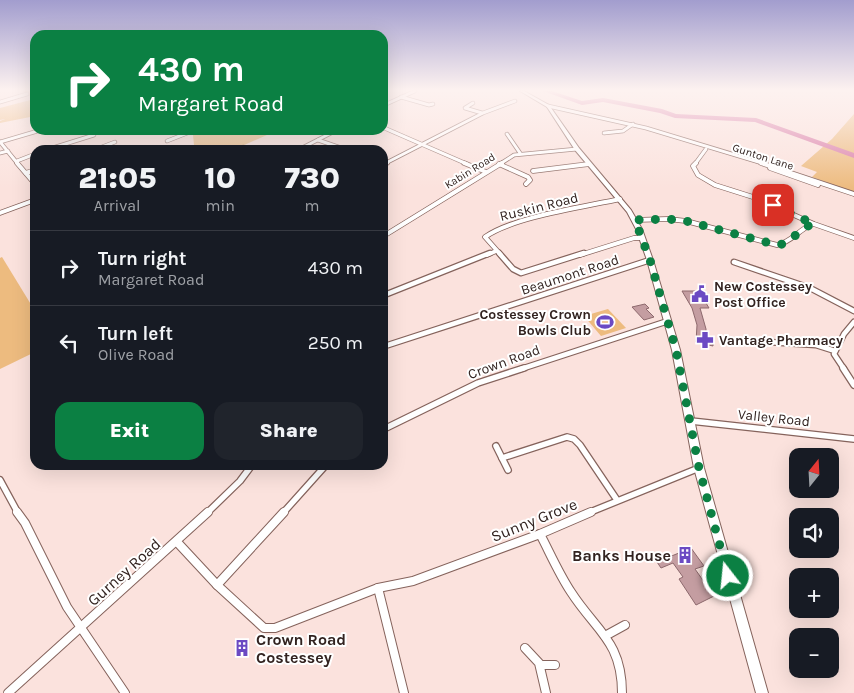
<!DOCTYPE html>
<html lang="en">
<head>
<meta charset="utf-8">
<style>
	body { margin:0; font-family:Karla,sans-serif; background:#20242c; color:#f1f3f6; height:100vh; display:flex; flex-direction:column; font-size:19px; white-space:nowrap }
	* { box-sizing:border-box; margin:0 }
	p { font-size:16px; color:#9ea1a6 }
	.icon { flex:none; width:28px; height:28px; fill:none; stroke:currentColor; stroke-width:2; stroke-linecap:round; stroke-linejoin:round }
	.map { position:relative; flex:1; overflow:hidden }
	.side { position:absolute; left:30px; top:145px; width:358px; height:325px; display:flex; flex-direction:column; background:#171b24; border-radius:15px; box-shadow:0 5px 20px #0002 }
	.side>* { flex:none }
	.hud { position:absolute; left:30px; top:30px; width:358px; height:105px; border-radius:15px; box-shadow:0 5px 20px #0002; background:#0b8043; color:#fff; overflow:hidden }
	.needle { width:32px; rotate:18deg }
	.tools { position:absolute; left:789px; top:448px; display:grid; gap:10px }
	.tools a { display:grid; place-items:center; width:50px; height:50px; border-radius:10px; background:#171b24; box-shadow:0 5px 20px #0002; font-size:25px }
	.pin { position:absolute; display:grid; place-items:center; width:42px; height:42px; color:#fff; margin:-21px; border-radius:10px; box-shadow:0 2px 8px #0006 }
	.me { position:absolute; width:55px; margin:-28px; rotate:344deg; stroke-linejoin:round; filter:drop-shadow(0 0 4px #0008) }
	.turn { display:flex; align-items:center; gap:18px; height:105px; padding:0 25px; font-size:22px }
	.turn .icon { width:65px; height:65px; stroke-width:2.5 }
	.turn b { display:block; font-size:35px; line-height:42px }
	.eta { display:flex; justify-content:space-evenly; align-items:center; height:85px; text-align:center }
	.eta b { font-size:30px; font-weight:800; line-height:35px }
	.action { display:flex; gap:10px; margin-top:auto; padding:10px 25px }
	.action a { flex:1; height:58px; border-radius:15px; background:#0b8043; color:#fff; font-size:20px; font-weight:800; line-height:58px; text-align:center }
	.action a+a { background:#20242c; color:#f1f3f6 }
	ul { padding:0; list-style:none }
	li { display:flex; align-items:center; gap:15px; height:75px; padding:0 25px; border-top:1px solid #363941 }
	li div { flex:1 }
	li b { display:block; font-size:19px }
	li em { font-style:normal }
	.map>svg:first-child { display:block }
	.green { fill:#edbb7f }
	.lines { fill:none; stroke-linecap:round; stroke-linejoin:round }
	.river { fill:#d97aa7; fill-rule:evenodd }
	.building { fill:#c49da1; stroke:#8d696d }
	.street-far4-casing { stroke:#85635c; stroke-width:4.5 }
	.street-far3-casing { stroke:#85635c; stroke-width:5.5 }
	.street-far2-casing { stroke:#85635c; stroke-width:7 }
	.street-far1-casing { stroke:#85635c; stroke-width:8 }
	.street-casing { stroke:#85635c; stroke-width:10 }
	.secondary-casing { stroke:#85635c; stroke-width:2 }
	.street-far4 { stroke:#fff; stroke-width:3 }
	.street-far3 { stroke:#fff; stroke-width:4 }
	.street-far2 { stroke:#fff; stroke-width:4.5 }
	.street-far1 { stroke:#fff; stroke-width:5.5 }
	.street { stroke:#fff; stroke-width:8 }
	.secondary { fill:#fff; fill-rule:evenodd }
	.route { stroke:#0b8043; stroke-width:9; stroke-dasharray:0 16.2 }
	.labels { text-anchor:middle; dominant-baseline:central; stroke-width:4; stroke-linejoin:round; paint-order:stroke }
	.far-street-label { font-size:11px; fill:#322320; stroke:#fff }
	.street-label { font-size:14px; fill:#322320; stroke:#fff }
	.poi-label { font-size:14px; font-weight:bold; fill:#322320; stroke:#fff; text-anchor:start }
	.near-street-label { font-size:16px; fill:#322320; stroke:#fff }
	.near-poi-label { font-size:16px; font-weight:bold; fill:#322320; stroke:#fff; text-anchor:end }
</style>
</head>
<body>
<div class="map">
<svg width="854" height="693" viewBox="0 0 854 693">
	<rect width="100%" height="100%" fill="#fbe2dd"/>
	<g class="green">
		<polygon points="23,91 35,91 35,116 0,123 0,121 5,119 0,120 0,108 34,99"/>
		<polygon points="854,114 854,193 812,177 817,172 801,166 832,139"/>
		<polygon points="200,130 274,130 276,131 233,150 200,150 194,145 193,135"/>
		<polygon points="2,257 35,311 35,352 0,369 0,258"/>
		<polygon points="608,309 626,328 601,336 584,316"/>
	</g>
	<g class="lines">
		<polygon class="river" points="543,91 552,91 582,101 603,98 662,109 676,114 756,118 854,153 854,158 755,122 675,118 660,113 603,102 582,105"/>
	</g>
	<g class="building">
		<polygon points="682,291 702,291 709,303 706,303 709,308 700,308 706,329 706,337 713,338 713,346 696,342 697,325 692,308"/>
		<polygon points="645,304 649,308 646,309 654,317 644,320 632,307"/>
		<polygon points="691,548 704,566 695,569 714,596 696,605 679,579 683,577 673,563 661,568 657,562"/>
	</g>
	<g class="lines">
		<g class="street-far4-casing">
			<g id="street-far4">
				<polyline points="401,97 429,105 433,104"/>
				<polyline points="0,102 27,94"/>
				<polyline points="473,103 465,108 482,113"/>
				<polyline points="382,106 415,91"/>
				<polyline points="548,106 646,128 765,164"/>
				<polyline points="382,127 467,164"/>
				<polyline points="604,133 623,131 633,124"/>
				<polyline points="507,134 520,153"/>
				<polyline points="318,140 347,150 350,148"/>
				<polyline points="167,141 195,130"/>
				<polyline points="0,142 18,164"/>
				<polyline points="0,142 41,130"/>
				<polyline points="46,150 94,135"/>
				<polyline points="94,150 115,142"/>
				<polyline points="237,150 243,147"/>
				<polyline points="298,150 337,130"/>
				<polyline points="0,153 8,151"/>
				<polyline points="17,161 35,154"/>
				<polyline points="384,164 483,113 515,101"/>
				<polyline points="500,164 514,155 577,149"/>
				<polyline points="695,164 706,149"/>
			</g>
		</g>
		<g class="street-far3-casing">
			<g id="street-far3">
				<polyline points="17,163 35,184"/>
				<polyline points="464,163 486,172"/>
				<polyline points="696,163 693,166 698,175 715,185 756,198 814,224 854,238"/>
				<polyline points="761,163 854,194"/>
				<polyline points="499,164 528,177 530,180 526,184"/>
				<polyline points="382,165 387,163"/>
				<polyline points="770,168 818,185"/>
				<polyline points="533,171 589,164"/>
				<polyline points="26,173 35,170"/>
				<polyline points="0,213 35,200"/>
				<path d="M 635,220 L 668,219 L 686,221 L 777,245 C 792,242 799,229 813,224"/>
				<polyline points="382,237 502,163"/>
				<polyline points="487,255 496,251"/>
				<path d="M 501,255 L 485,237 C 513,217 584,207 620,199"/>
				<polyline points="580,255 634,238 642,238"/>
			</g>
		</g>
		<g class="street-far2-casing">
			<g id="street-far2">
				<polyline points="499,253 513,269 521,273 584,253"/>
				<polyline points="734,262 810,288 854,311"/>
				<polyline points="382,296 490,253"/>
				<polyline points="768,342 816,345 835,351"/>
				<polyline points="382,347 650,260"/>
				<polyline points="521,369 668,321"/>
				<polyline points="844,369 834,354 844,334 854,322"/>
			</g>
		</g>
		<g class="street-far1-casing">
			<g id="street-far1">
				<polyline points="843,368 854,385"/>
				<polyline points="691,421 854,439"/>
				<polyline points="382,430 478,383 524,368"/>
				<polyline points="496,446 502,458"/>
				<polyline points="508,470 502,458 567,437 574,439 580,445 617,500"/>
				<polyline points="0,480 18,513"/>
				<polyline points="207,513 240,481 252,465"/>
				<polyline points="283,513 326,465"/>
				<polyline points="588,513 699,468"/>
			</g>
		</g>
		<g class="street-casing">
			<g id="street">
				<polyline points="17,512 25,523 67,607 125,693"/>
				<path d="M 540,534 C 550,553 559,574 571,592 C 596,631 622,641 622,693"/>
				<polyline points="177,542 217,585 284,512"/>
				<polyline points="217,585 264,628 275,628 378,588 413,581 540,534 591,512"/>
				<polyline points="378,588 404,693"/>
				<polyline points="605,636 625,625"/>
				<polyline points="525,648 539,663 546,693"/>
				<polyline points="542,665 555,665"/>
				<polyline points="8,693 208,512"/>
			</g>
		</g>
		<g class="secondary-casing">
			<polygon id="secondary" points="520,91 524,91 549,105 579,148 631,210 642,229 653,260 680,350 704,468 768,693 756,693 694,468 672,350 647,260 636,229 627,212 575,150 547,107"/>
		</g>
		<use href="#street-far4" class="street-far4"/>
		<use href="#street-far3" class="street-far3"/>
		<use href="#street-far2" class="street-far2"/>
		<use href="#street-far1" class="street-far1"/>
		<use href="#street" class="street"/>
		<use href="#secondary" class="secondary"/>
	</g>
	<linearGradient id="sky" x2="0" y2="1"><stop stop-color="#a29dce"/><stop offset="0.48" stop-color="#fdf2f0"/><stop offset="1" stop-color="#fdf2f0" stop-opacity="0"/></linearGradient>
	<rect width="854" height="188" fill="url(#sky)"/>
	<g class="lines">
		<path class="route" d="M 728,576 L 699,468 L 676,350 L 650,260 L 635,220 L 668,219 L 686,221 L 777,245 C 792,244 799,227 814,224 L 773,205"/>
	</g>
	<defs>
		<g id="civic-bare" transform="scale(1.35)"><path d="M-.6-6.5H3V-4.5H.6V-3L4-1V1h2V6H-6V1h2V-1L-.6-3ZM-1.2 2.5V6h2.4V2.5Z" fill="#6b4ac3" stroke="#fff" stroke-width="2.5" paint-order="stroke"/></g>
		<g id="stadium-bare" transform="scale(1.35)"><path d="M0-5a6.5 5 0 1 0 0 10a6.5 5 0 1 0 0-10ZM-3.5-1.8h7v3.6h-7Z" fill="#6b4ac3" stroke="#fff" stroke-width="2.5" paint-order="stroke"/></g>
		<g id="pharmacy-bare" transform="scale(1.35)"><path d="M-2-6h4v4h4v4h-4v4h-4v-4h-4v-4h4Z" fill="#6b4ac3" stroke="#fff" stroke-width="2.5" paint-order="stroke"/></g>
		<g id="building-bare" transform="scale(1.35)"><path d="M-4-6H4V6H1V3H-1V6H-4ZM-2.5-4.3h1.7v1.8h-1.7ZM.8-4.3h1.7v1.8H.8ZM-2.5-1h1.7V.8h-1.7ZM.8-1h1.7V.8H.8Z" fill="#6b4ac3" stroke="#fff" stroke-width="2.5" paint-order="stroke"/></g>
	</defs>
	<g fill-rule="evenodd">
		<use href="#civic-bare" x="700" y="294"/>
		<use href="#stadium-bare" x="605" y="322"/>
		<use href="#pharmacy-bare" x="705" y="340"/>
		<use href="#building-bare" x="685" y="555"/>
		<use href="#building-bare" x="242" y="648"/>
	</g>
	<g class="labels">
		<g class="far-street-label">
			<text transform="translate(763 157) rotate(18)">Gunton Lane</text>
			<text transform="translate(470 171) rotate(-32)">Kabin Road</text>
		</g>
		<g class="street-label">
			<text transform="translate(539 207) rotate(-14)">Ruskin Road</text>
			<text transform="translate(570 275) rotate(-18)">Beaumont Road</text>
			<text transform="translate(504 362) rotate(-20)">Crown Road</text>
			<text transform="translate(774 418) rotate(6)">Valley Road</text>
		</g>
		<g class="poi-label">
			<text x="714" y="286">New Costessey<tspan x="714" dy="16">Post Office</tspan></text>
			<text x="591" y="314" text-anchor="end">Costessey Crown<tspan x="591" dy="16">Bowls Club</tspan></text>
			<text x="719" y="340">Vantage Pharmacy</text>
		</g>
		<g class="near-street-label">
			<text transform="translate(534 520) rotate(-22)">Sunny Grove</text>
			<text transform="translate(124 572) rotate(-42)">Gurney Road</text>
		</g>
		<g class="near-poi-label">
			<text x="671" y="555">Banks House</text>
			<text x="256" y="639" text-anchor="start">Crown Road<tspan x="256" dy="18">Costessey</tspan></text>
		</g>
	</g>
</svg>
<div class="tools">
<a><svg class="needle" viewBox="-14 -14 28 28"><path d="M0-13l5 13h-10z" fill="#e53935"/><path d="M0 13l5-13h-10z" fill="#9ea1a6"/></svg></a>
<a><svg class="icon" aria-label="sound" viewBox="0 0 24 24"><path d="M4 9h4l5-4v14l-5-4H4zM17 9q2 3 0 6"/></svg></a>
<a>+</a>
<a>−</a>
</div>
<div class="pin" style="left:773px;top:205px;background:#d93025"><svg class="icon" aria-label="arrive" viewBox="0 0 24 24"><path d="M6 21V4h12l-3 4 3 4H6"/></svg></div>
<svg class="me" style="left:728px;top:576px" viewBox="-20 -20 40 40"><circle r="17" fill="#0b8043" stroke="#fff" stroke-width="3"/><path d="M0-11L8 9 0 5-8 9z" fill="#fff"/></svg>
<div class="hud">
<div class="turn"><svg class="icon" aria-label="right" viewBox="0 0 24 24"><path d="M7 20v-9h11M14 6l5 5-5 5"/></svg><div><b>430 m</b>Margaret Road</div></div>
</div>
<section class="side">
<div class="eta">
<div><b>21:05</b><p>Arrival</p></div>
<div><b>10</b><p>min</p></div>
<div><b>730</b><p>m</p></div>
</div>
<ul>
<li><svg class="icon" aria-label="right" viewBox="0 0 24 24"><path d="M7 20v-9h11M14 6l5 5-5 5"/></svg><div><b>Turn right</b><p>Margaret Road</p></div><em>430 m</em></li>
<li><svg class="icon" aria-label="left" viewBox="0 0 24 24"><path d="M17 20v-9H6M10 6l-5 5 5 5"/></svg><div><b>Turn left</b><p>Olive Road</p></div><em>250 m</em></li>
</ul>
<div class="action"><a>Exit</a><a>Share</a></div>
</section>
</div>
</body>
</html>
